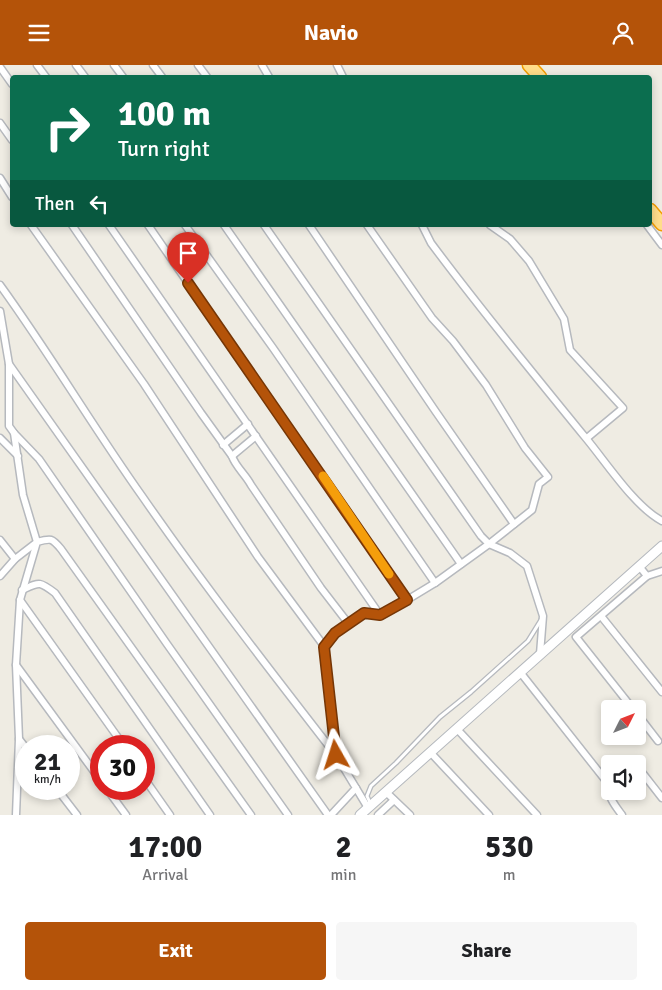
<!DOCTYPE html>
<html lang="en">
<head>
<meta charset="utf-8">
<style>
	body { margin:0; font-family:Signika,sans-serif; background:#f6f6f6; color:#202124; height:100vh; display:flex; flex-direction:column; font-size:19px; white-space:nowrap }
	* { box-sizing:border-box; margin:0 }
	p { font-size:16px; color:#757577 }
	.icon { flex:none; width:28px; height:28px; fill:none; stroke:currentColor; stroke-width:2; stroke-linecap:round; stroke-linejoin:round }
	.map { position:relative; height:750px; overflow:hidden }
	.drawer { display:flex; flex-direction:column; background:#fff; flex:1 }
	.drawer>* { flex:none }
	.hud { position:absolute; left:10px; top:10px; width:642px; height:152px; border-radius:5px; box-shadow:0 2px 8px #0003; background:#0b6e4f; color:#fff; overflow:hidden }
	.needle { width:32px; rotate:48deg }
	.fabs { position:absolute; left:601px; top:635px; display:grid; gap:10px }
	.fabs a { display:grid; place-items:center; width:45px; height:45px; border-radius:5px; background:#fff; box-shadow:0 2px 8px #0003; font-size:25px }
	.speed { position:absolute; left:15px; top:670px; display:flex; gap:10px; font-size:25px; font-weight:700; text-align:center }
	.speed>* { display:grid; place-content:center; width:65px; height:65px; border-radius:50%; background:#fff; box-shadow:0 2px 8px #0003; line-height:1 }
	.speed small { font-size:12px; font-weight:400 }
	.speed .limit { border:8px solid #d22; background:#fff; color:#111 }
	.pin { position:absolute; display:grid; place-items:center; width:42px; height:42px; color:#fff; margin:-51px -21px; border-radius:50% 50% 50% 0; rotate:-45deg; box-shadow:0 0 5px #0007 }
	.pin .icon { rotate:45deg }
	.me { position:absolute; width:55px; margin:-28px; rotate:354deg; stroke-linejoin:round; filter:drop-shadow(0 0 4px #0008) }
	.turn { display:flex; align-items:center; gap:18px; height:105px; padding:0 25px; font-size:22px }
	.turn .icon { width:65px; height:65px; stroke-width:2.5 }
	.turn b { display:block; font-size:35px; line-height:42px }
	.then { display:flex; align-items:center; height:48px; padding:0 25px; background:#0003; gap:10px; font-size:19px }
	.eta { display:flex; justify-content:space-evenly; align-items:center; height:85px; text-align:center }
	.eta b { font-size:30px; font-weight:700; line-height:35px }
	.action { display:flex; gap:10px; margin-top:auto; padding:10px 25px }
	.action a { flex:1; height:58px; border-radius:5px; background:#b45309; color:#fff; font-size:20px; font-weight:700; line-height:58px; text-align:center }
	.action a+a { background:#f6f6f6; color:#202124 }
	header { display:flex; justify-content:space-between; align-items:center; height:65px; padding:0 25px; background:#b45309; color:#fff; font-size:22px; font-weight:700 }
	.map>svg:first-child { display:block }
	.lines { fill:none; stroke-linecap:round; stroke-linejoin:round }
	.lane-casing { stroke:#b6b9be; stroke-width:5.5 }
	.street-casing { stroke:#b6b9be; stroke-width:9 }
	.secondary-casing { stroke:#b5b9be; stroke-width:11 }
	.highway-casing { stroke:#f29d00; stroke-width:15 }
	.lane { stroke:#fff; stroke-width:3 }
	.street { stroke:#fff; stroke-width:6 }
	.secondary { stroke:#fff; stroke-width:9 }
	.highway { stroke:#ffdd8a; stroke-width:12 }
	.route-casing { stroke:#753606; stroke-width:12 }
	.route { stroke:#b45309; stroke-width:9 }
	.slow { stroke:#f59e0b; stroke-width:9 }
</style>
</head>
<body>
<header><svg class="icon" aria-label="menu" viewBox="0 0 24 24"><path d="M4 6h16M4 12h16M4 18h16"/></svg>Navio<svg class="icon" aria-label="person" viewBox="0 0 24 24"><circle cx="12" cy="8" r="4"/><path d="M4 21q1-7 8-7t8 7"/></svg></header>
<div class="map">
<svg width="662" height="750" viewBox="0 0 662 750">
	<rect width="100%" height="100%" fill="#efece3"/>
	<g class="lines">
		<g class="lane-casing">
			<polyline id="lane" points="371,740 367,731 371,721 396,698 440,652 471,627 528,576 541,555"/>
		</g>
		<g class="street-casing">
			<g id="street">
				<polyline points="37,0 46,12"/>
				<polyline points="76,0 85,12"/>
				<polyline points="114,0 123,12"/>
				<polyline points="153,0 162,12"/>
				<polyline points="198,0 207,12"/>
				<polyline points="262,0 269,12"/>
				<polyline points="337,0 343,12"/>
				<polyline points="0,2 12,19"/>
				<polyline points="0,58 12,75"/>
				<polyline points="0,113 12,132"/>
				<polyline points="31,160 144,319 258,492 324,581"/>
				<path d="M 72,160 L 201,348 L 232,391 C 235,401 246,410 251,420 L 321,523 L 348,558"/>
				<polyline points="109,160 380,550"/>
				<polyline points="148,160 407,535"/>
				<polyline points="185,160 273,283 435,518"/>
				<polyline points="224,160 461,499"/>
				<polyline points="264,160 481,471 489,479 510,488 527,501 543,551 540,589"/>
				<polyline points="309,160 436,347 514,459"/>
				<path d="M 422,160 L 431,178 C 480,244 533,308 585,372 C 606,397 634,441 662,456"/>
				<polyline points="490,160 510,174 529,196 564,254 570,285 623,343 587,373"/>
				<polyline points="647,160 662,180"/>
				<path d="M 0,220 C 50,289 93,362 142,431 C 203,519 269,604 335,689"/>
				<polyline points="0,246 9,299 9,361 14,368 23,430 37,477 15,494 0,511"/>
				<polyline points="9,299 328,750"/>
				<polyline points="14,368 39,394 167,579 288,750"/>
				<polyline points="0,373 18,391"/>
				<polyline points="223,380 248,359"/>
				<polyline points="232,391 256,371"/>
				<polyline points="0,475 15,494"/>
				<polyline points="647,511 662,506"/>
				<path d="M 22,525 C 40,517 39,516 55,528 L 210,750"/>
				<polyline points="20,535 124,681"/>
				<polyline points="601,551 662,627"/>
				<polyline points="16,600 101,716"/>
				<polyline points="520,607 610,721"/>
				<polyline points="633,644 576,572 647,511 639,501"/>
				<polyline points="638,650 658,676"/>
				<polyline points="457,664 537,750"/>
				<polyline points="19,674 26,683"/>
				<polyline points="430,687 489,750"/>
				<polyline points="638,703 641,706 662,733"/>
				<polyline points="144,713 170,750"/>
				<path d="M 610,721 C 606,730 616,742 622,750"/>
				<polyline points="356,723 368,743"/>
				<polyline points="57,724 77,750"/>
				<polyline points="107,724 126,750"/>
				<polyline points="386,727 410,750"/>
				<path d="M 16,750 L 19,674 L 16,600 L 20,535 L 37,477 C 51,473 52,473 61,484 L 251,750"/>
				<polyline points="331,750 356,723 336,690 324,581 335,568 348,558 364,548 380,550 407,535 435,518 489,479 532,445 539,419 548,412 525,383 486,320 453,276 432,253 367,160"/>
				<polyline points="378,750 394,735"/>
			</g>
		</g>
		<g class="secondary-casing">
			<polyline id="secondary" points="360,750 662,481"/>
		</g>
		<g class="highway-casing">
			<g id="highway">
				<polyline points="529,0 540,12"/>
				<polyline points="650,145 662,159"/>
			</g>
		</g>
		<use href="#lane" class="lane"/>
		<use href="#street" class="street"/>
		<use href="#secondary" class="secondary"/>
		<use href="#highway" class="highway"/>
	</g>
	<g class="lines">
		<g class="route-casing">
			<polyline id="route" points="188,218 407,535 380,550 364,548 335,568 324,582 336,690"/>
		</g>
		<use href="#route" class="route"/>
		<polyline class="slow" points="323,411 389,509"/>
	</g>
</svg>
<div class="fabs">
<a><svg class="needle" viewBox="-14 -14 28 28"><path d="M0-13l5 13h-10z" fill="#e53935"/><path d="M0 13l5-13h-10z" fill="#757577"/></svg></a>
<a><svg class="icon" aria-label="sound" viewBox="0 0 24 24"><path d="M4 9h4l5-4v14l-5-4H4zM17 9q2 3 0 6"/></svg></a>
</div>
<div class="speed"><div>21<small>km/h</small></div><div class="limit">30</div></div>
<div class="pin" style="left:188px;top:218px;background:#d93025"><svg class="icon" aria-label="arrive" viewBox="0 0 24 24"><path d="M6 21V4h12l-3 4 3 4H6"/></svg></div>
<svg class="me" style="left:336px;top:690px" viewBox="-20 -20 40 40"><path d="M0-17L14 15 0 8-14 15z" fill="#b45309" stroke="#fff" stroke-width="4"/></svg>
<div class="hud">
<div class="turn"><svg class="icon" aria-label="right" viewBox="0 0 24 24"><path d="M7 20v-9h11M14 6l5 5-5 5"/></svg><div><b>100 m</b>Turn right</div></div>
<div class="then">Then<svg class="icon" aria-label="left" viewBox="0 0 24 24"><path d="M17 20v-9H6M10 6l-5 5 5 5"/></svg></div>
</div>
</div>
<section class="drawer">
<div class="eta">
<div><b>17:00</b><p>Arrival</p></div>
<div><b>2</b><p>min</p></div>
<div><b>530</b><p>m</p></div>
</div>
<div class="action"><a>Exit</a><a>Share</a></div>
</section>
</body>
</html>
